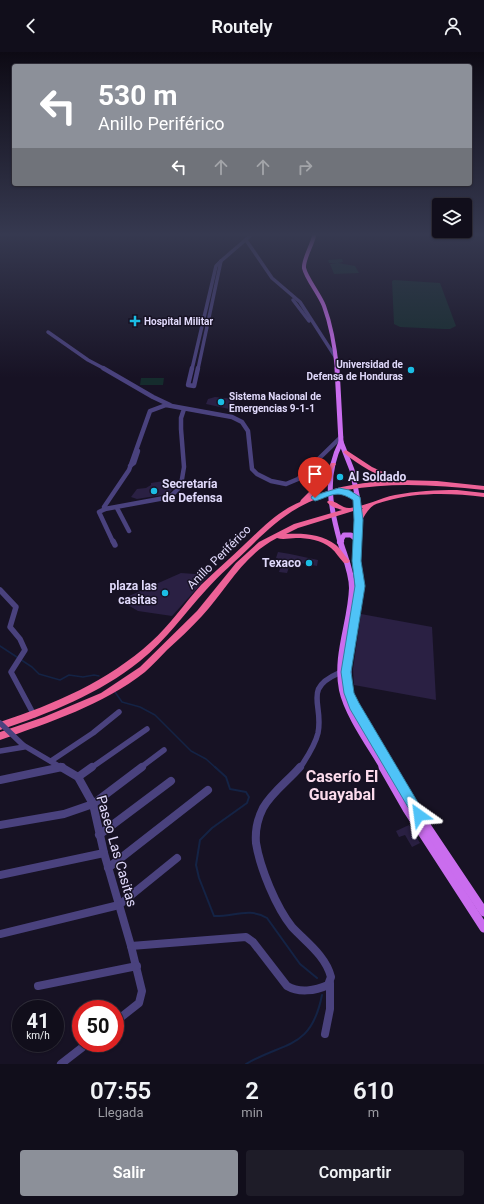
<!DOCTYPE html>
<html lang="es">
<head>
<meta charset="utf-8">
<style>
	body { margin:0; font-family:Roboto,sans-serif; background:#1e1c28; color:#f1f3f6; height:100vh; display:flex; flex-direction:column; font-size:15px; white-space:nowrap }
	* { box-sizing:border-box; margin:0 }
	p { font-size:13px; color:#9c9ca3 }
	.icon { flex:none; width:22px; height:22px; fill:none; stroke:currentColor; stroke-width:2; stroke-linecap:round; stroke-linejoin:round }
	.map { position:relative; height:1012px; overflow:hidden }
	.drawer { display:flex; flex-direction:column; background:#110e1b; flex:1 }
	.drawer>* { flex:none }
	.banner { position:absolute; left:12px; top:12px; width:460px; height:122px; border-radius:4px; box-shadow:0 1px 3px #0004,0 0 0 1px #302e3a; background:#8c9099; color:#fff; overflow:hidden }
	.tools { position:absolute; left:432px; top:146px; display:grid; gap:8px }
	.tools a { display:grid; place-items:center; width:40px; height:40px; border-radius:4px; background:#110e1b; box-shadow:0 1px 3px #0004,0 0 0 1px #302e3a; font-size:20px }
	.speed { position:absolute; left:12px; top:948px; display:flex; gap:8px; font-size:20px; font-weight:700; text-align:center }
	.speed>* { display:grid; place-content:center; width:52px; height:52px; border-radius:50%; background:#110e1b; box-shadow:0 1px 3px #0004,0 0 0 1px #302e3a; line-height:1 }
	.speed small { font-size:10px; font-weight:400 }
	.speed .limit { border:6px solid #d22; background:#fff; color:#111 }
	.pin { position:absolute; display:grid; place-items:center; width:34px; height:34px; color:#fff; margin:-41px -17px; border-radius:50% 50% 50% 0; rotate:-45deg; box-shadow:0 0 4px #0007 }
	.pin .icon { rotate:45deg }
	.me { position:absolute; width:44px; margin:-22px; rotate:329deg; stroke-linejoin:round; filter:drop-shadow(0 0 3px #0008) }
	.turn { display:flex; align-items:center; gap:14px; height:84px; padding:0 20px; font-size:18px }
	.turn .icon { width:52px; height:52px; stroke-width:2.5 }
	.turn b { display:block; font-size:28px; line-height:34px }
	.lanes { display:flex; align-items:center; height:38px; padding:0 20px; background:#0003; justify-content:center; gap:20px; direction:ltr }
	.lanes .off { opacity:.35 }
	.eta { display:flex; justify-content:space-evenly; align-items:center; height:68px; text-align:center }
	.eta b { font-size:24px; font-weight:600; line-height:28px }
	.button { display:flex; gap:8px; margin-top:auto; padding:8px 20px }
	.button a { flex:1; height:46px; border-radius:4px; background:#8c9099; color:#fff; font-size:16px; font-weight:600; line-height:46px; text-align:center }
	.button a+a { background:#1e1c28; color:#f1f3f6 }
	header { display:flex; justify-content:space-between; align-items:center; height:52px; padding:0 20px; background:#110e1b; font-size:18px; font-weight:600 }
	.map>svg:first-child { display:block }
	.green { fill:#152c2d }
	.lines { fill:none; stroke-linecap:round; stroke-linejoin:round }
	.stream-far1 { stroke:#142345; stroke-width:1.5 }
	.stream { stroke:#142345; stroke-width:2 }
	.building { fill:#2a2043 }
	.minor-far3 { stroke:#4a427e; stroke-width:3.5 }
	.minor-far2 { stroke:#4a427e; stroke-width:4.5 }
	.minor-far1 { stroke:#4a427e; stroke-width:5.5 }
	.minor { stroke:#4a427e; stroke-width:8 }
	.major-far3 { stroke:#ca6dee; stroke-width:4 }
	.major-far2 { stroke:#ca6dee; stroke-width:5 }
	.major-far1 { stroke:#ca6dee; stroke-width:6 }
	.major { stroke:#ca6dee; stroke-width:9 }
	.highway { fill:#ed6297; fill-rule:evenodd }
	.minor-bridge { stroke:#4a427e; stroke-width:5.5 }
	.route { fill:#4fc3f7; stroke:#337fa1 }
	.poi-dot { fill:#1bbde4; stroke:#171224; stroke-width:1.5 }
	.labels { text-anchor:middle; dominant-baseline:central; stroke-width:3; stroke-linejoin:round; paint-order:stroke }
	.far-poi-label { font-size:10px; font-weight:bold; fill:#e0d9fb; stroke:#171224; text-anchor:start }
	.poi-label { font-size:12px; font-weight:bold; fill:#e0d9fb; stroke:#171224; text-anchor:start }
	.street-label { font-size:12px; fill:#e0d9fb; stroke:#171224 }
	.near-street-label { font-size:14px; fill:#e0d9fb; stroke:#171224 }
	.near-neighbourhood-label { font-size:16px; font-weight:bold; fill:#fbdbec; stroke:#171224 }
</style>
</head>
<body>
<header><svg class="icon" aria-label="back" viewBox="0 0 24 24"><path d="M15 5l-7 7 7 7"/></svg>Routely<svg class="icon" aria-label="person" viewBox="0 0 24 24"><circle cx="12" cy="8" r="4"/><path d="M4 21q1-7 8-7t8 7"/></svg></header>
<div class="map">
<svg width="484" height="1012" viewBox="0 0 484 1012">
	<rect width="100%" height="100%" fill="#171224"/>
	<g class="green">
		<polygon points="342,207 343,210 338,211 355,214 359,221 334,222 330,212 337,211 329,211 328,208"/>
		<polygon points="394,228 440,231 456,274 450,277 444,277 400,275 394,272 392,229"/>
		<polygon points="141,326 164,326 163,333 140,333"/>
	</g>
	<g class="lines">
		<g class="stream-far1">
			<polyline points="0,594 32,615 39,622 60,628 69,623 83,625 94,623 99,624"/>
			<polyline points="115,640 122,650 140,655 155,663 191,699 206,707 216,716"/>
		</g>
		<g class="stream">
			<path d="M 215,715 L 226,725 L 230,737 L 246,740 L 249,745 L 247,751 L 212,776 L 200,788 L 196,813 L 199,826 L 214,864 C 232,865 250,855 267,866 L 300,912 L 317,926"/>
			<path d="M 246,1012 C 285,989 311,998 322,943"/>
		</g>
	</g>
	<g class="building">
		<polygon points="215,345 235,347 232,354 230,354 229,357 206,352 208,347"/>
		<polygon points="164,429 166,432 175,435 168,442 137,447 131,445 137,437 146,436 151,433 151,431"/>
		<polygon points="278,500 290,502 318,508 317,514 291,509 287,521 279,520 283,508 276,506"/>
		<polygon points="181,521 209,523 172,564 138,559 121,549 129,544"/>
		<polygon points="361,562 432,575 436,648 354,633 353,617"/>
		<polygon points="409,773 420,791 412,795 405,783 399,785 396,779"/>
	</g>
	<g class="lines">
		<g class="minor-far3">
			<polyline points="246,188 272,226 300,250 336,306"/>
			<polyline points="221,209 250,184"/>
			<polyline points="293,248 309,269"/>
			<polyline points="48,280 88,308 105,317"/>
			<polyline points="192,317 216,214 221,209"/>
			<polyline points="198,317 221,209"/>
		</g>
		<g class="minor-far2">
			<polyline points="103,316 153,345 170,353"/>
			<polyline points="192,316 188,333 194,334 198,316"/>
			<polyline points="184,357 181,366 181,377 184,415 182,427 178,437 170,445 105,457 104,455 129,418 150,359 166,353 232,365 242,370 248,379 252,417 257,422 271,429 286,432 298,427 341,385"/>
			<polyline points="130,414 134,411 138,399"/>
			<polyline points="117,456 129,479"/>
			<polyline points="105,457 99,460 113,490"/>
		</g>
		<g class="minor-far1">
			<polyline points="113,489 115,493"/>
			<polyline points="0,538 16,555 10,575 20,587 25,598 11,620 34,663"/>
			<polyline points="23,693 62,716"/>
			<polyline points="0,699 24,695"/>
			<polyline points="51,709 93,681 119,660"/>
			<polyline points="57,716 62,715"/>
			<polyline points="91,716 147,677"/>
			<polyline points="140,716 164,698"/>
			<path d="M 300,716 C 307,705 315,694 318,681 C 324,652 302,637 339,621"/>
		</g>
		<g class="minor">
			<polyline points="61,715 78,725 93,752 104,801 131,894 142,939 139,951 115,970"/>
			<polyline points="78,725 92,715"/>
			<polyline points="0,728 62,715"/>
			<polyline points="0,773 64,762 93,752 142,715"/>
			<polyline points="99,783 171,729"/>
			<polyline points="108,816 208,738"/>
			<polyline points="0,823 104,801"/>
			<polyline points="0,882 119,853 177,806"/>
			<path d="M 131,894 L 246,885 L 253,890 L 287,934 C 299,941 315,939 328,933 L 331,925 C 326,904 306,890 292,875 C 276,855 260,816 256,791 C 255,779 258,766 263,756 C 272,740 289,728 300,715"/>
			<polyline points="38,934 137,914"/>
			<polyline points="325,982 330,957 330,931"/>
			<polyline points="61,1012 88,991"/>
		</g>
		<path class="major-far3" d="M 314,184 C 312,193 303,208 304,216 C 306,226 320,243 324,254 C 331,273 335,296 337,317"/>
		<g class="major-far2">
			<polyline points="337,316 341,390 352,418 358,448 359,467 357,490"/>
			<path d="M 340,490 C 330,454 324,424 341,390"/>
			<polyline points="340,490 344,483 351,483 356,487"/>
		</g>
		<g class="major-far1">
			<path d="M 340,489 C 344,503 352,520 352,536 C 351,570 335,603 342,638 C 347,662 370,694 383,716"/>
			<polyline points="357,489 356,507 360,534 348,609 349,638 354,653 391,716"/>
			<polyline points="340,490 341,489"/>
		</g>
		<g class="major">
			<polyline points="383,715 407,757 484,876"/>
			<polyline points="391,715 419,763 484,860"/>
		</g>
		<g class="highway">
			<path d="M 346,398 L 372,415 L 385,421 L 399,426 L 400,427 L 399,428 L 437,429 L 484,434 L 484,438 C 437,433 393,430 346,438 C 352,440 356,441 360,446 L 359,447 C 352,449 346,439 337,440 C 329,442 322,445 314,448 C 288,459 271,474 251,494 C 236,509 220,522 206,538 C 184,562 166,588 140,609 C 99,642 50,661 0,678 L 0,670 C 55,652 108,629 151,590 C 170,573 184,552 201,533 C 215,519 231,506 245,492 C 262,476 278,459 300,450 L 301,448 L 318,431 L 331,411 L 335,411 L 336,412 L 322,433 L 311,445 C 337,434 367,429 395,429 C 376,423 360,414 344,401 L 343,400 Z"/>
			<path d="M 457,438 L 484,441 L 484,445 C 451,441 418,440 386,449 C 383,450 377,451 374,453 C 368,457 365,463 361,470 L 357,470 L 356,468 L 360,459 L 363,456 L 298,476 L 286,482 C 303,481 322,482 336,493 C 341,497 344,503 348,507 L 350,509 L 348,511 L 344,511 C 339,506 336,500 331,496 C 321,488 308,486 296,486 C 290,486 283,488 277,486 C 242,504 227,537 202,564 C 191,576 179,587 167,598 C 160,605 153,613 145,620 C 103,653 50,670 0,688 L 0,680 L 44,665 L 101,641 L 140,615 L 197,559 L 236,511 L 259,490 L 294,472 L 342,458 C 336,456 331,455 327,450 L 328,449 C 335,447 342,457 350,456 C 366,454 380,446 395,443 C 416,439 436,438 457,438 Z"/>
		</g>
		<polyline class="minor-bridge" points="0,671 23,693"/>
	</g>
	<linearGradient id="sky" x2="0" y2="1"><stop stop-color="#0d0a14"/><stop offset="0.56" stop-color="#363950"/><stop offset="1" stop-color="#363950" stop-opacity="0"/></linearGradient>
	<rect width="484" height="326" fill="url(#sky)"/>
	<path class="route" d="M 339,436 L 349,438 L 360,445 L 363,468 L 361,509 L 365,534 L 351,620 L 354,641 L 359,651 L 423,759 L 425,763 L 423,767 L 419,768 L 415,767 L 350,657 L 344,641 L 341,620 L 355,534 L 352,509 L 354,468 L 353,448 C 336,437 332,444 315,449 L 311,446 L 312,444 Z"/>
	<g class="poi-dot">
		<path d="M133 263h4v4h4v4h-4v4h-4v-4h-4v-4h4z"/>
		<circle cx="411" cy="318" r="4"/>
		<circle cx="221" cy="350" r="4"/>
		<circle cx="340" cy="425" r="4"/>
		<circle cx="154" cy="439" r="4"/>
		<circle cx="309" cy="511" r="4"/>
		<circle cx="165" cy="541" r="4"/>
	</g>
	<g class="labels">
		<g class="far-poi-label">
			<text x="144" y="269">Hospital Militar</text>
			<text x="403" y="312" text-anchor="end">Universidad de<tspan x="403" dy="12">Defensa de Honduras</tspan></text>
			<text x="229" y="344">Sistema Nacional de<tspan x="229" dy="12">Emergencias 9-1-1</tspan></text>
		</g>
		<g class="poi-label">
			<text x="348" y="425">Al Soldado</text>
			<text x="162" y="432">Secretaría<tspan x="162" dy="14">de Defensa</tspan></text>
			<text x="301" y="511" text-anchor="end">Texaco</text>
			<text x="157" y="534" text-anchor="end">plaza las<tspan x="157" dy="14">casitas</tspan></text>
		</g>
		<g class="street-label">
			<text transform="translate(219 505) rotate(-45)">Anillo Periférico</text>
		</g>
		<g class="near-street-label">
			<text transform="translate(117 799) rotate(74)">Paseo Las Casitas</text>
		</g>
		<g class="near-neighbourhood-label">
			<text x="342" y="724">Caserío El<tspan x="342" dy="18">Guayabal</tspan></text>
		</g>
	</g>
</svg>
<div class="tools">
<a><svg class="icon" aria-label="layers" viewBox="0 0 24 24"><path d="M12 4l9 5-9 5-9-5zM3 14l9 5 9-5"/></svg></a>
</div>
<div class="speed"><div>41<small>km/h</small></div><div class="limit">50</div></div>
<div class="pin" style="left:315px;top:446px;background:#d93025"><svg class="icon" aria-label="arrive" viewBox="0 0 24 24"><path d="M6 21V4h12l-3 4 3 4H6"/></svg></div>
<svg class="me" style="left:419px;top:763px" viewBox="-20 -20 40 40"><path d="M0-17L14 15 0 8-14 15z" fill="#4fc3f7" stroke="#fff" stroke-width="4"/></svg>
<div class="banner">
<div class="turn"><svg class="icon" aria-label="left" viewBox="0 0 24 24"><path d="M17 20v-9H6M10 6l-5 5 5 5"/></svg><div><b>530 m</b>Anillo Periférico</div></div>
<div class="lanes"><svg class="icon" aria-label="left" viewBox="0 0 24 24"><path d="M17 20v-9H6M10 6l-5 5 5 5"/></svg><svg class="icon off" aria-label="ahead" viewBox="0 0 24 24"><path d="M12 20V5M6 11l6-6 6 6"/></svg><svg class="icon off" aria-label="ahead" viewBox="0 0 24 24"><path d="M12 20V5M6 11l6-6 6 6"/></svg><svg class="icon off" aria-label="right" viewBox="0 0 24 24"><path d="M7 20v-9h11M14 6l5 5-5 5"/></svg></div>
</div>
</div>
<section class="drawer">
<div class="eta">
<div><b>07:55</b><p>Llegada</p></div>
<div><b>2</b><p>min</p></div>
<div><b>610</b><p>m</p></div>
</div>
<div class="button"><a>Salir</a><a>Compartir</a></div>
</section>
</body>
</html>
